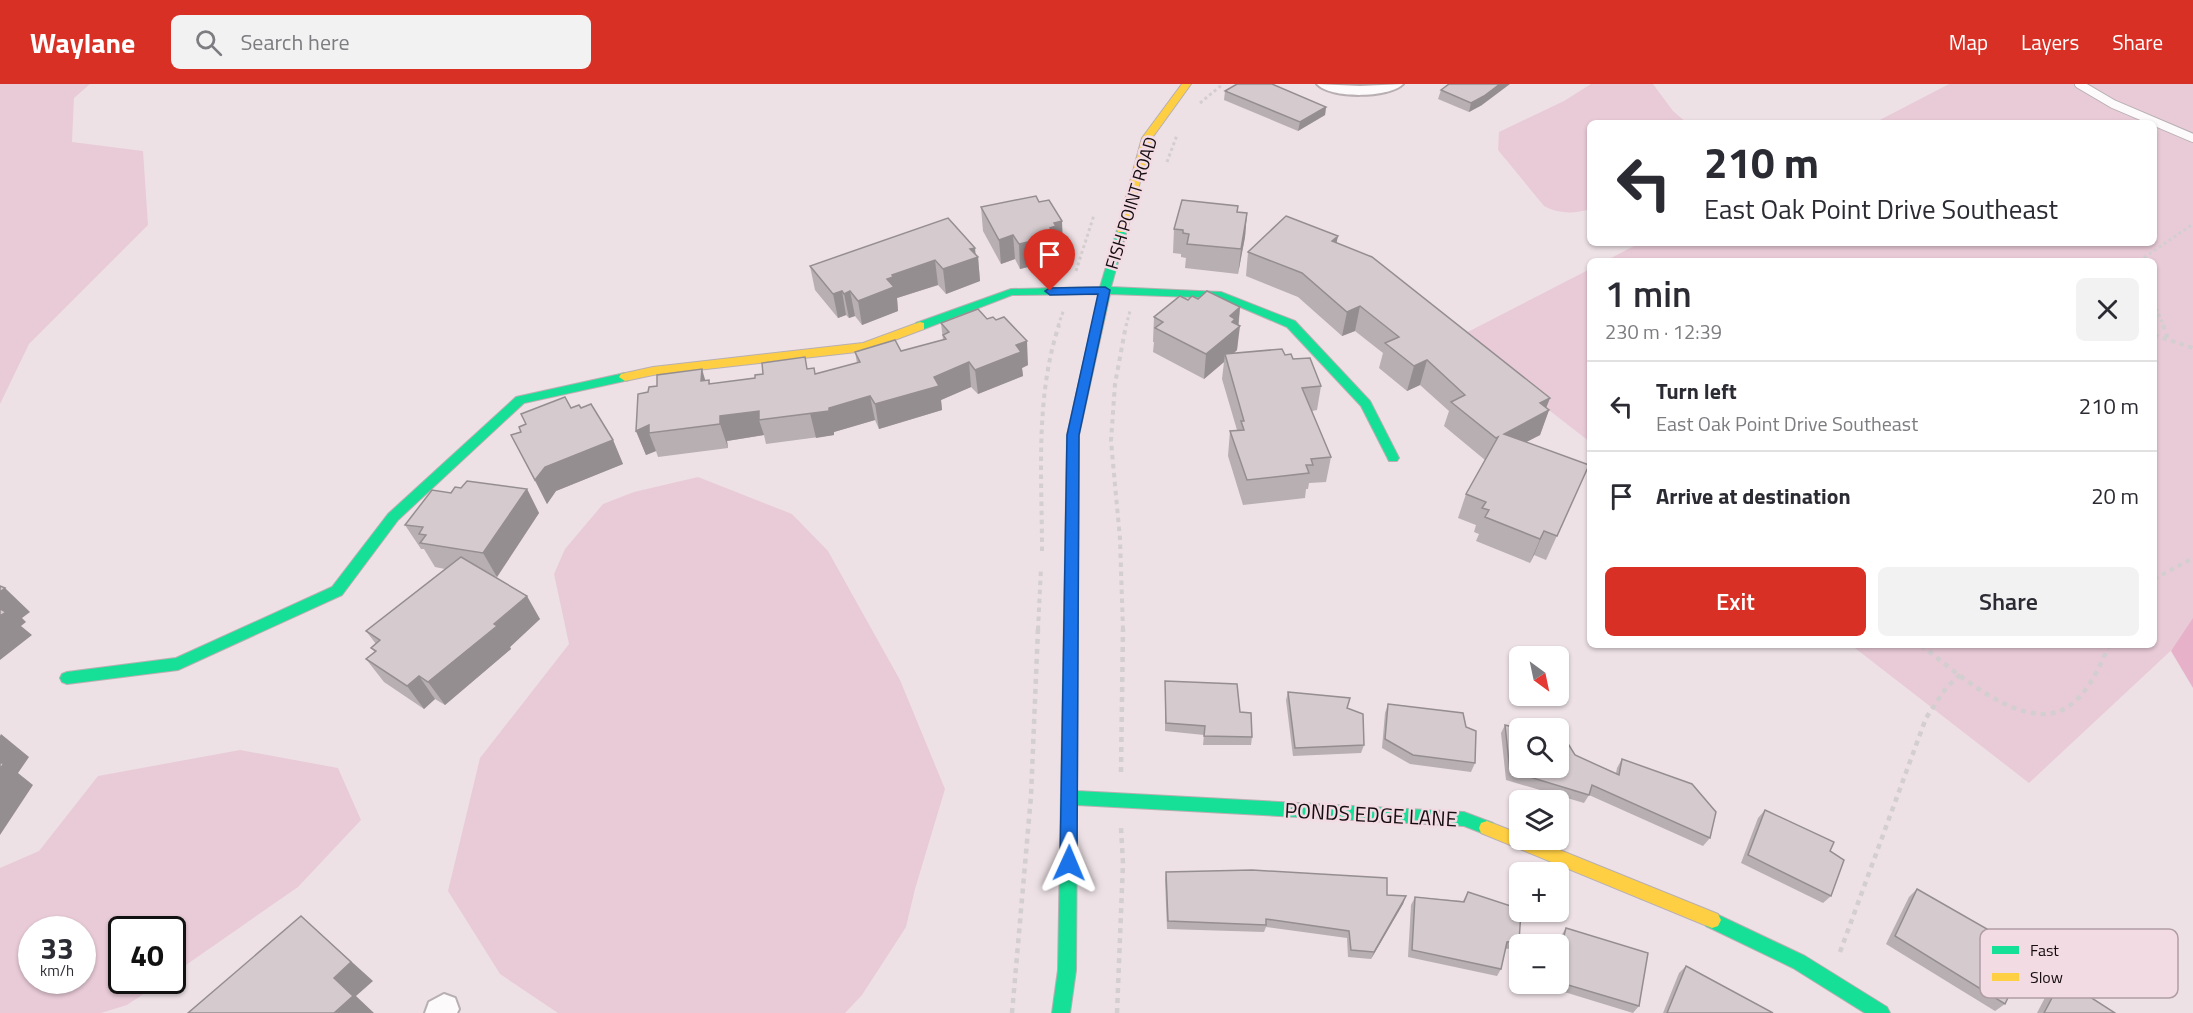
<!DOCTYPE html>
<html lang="en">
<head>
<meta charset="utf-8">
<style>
	body { margin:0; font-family:"Titillium Web",sans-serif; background:#f2f2f3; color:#2b2b33; height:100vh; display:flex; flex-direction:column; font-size:22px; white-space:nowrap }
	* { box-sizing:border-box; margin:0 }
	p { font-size:20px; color:#7c7c81 }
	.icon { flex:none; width:33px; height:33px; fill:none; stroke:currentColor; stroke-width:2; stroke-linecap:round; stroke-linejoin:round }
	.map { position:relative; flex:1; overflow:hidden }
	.details { position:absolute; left:1587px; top:174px; width:570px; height:390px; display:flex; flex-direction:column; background:#fff; border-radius:9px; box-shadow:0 2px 4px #0004 }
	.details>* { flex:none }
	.guide { position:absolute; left:1587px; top:36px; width:570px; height:126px; border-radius:9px; box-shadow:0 2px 4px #0004; background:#fff; color:#2b2b33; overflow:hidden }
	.needle { width:39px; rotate:147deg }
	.tools { position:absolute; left:1509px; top:562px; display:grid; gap:12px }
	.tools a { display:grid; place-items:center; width:60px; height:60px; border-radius:9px; background:#fff; box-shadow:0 2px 4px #0004; font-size:30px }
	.speed { position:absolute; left:18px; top:832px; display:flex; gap:12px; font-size:30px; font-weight:700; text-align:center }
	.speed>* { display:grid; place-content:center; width:78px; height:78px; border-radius:50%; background:#fff; box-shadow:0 2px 4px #0004; line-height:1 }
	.speed small { font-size:15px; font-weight:400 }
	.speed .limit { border:3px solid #111; border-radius:9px; background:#fff; color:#111 }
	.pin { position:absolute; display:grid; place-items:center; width:51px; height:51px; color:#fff; margin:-62px -26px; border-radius:50% 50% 50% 0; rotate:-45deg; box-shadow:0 0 6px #0007 }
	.pin .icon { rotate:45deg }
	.me { position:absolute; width:66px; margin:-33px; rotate:1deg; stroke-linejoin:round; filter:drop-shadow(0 0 4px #0008) }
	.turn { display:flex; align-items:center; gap:21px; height:126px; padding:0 18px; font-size:27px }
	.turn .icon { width:78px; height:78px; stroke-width:2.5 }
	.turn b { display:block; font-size:42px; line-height:51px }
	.round { display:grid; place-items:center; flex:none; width:63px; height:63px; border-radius:9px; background:#f2f2f3 }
	.headline { display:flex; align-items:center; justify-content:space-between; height:102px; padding:0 18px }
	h1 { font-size:36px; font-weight:600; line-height:45px }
	.button { display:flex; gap:12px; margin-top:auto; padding:12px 18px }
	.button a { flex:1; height:69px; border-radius:9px; background:#d93025; color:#fff; font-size:24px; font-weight:600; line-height:69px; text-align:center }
	.button a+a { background:#f2f2f3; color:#2b2b33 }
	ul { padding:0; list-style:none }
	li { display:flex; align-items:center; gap:18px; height:90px; padding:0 18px; border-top:2px solid #e1e1e2 }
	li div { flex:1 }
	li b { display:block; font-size:22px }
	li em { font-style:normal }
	header { display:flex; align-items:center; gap:36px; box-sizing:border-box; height:84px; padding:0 30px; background:#d93025; color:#fff }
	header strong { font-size:28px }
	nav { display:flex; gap:33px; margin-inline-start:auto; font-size:21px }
	.search { width:420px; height:54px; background:#f2f2f3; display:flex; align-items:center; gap:15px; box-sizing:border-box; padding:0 21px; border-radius:9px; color:#7c7c81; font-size:22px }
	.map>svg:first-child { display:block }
	.green { fill:#e9cbd7; fill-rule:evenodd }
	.water { fill:#e7b2c9 }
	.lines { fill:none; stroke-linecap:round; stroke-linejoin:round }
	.lane-casing { stroke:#b8afb2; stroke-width:10 }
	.street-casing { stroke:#b8afb2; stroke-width:4 }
	.fast-casing { stroke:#b8afb2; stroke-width:2 }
	.slow-casing { stroke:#b8afb2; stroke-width:2 }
	.path-far2 { stroke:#d3ced0; stroke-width:3; stroke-dasharray:3 3; stroke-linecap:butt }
	.path-far1 { stroke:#d3ced0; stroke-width:4; stroke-dasharray:4.5 4.5; stroke-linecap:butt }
	.path { stroke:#d3ced0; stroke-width:4.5; stroke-dasharray:5 5; stroke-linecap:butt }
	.lane { stroke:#fcfafb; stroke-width:8 }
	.street { fill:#fcfafb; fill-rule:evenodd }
	.fast { fill:#16e098; fill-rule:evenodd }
	.slow { fill:#ffcf43; fill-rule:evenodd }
	.wall { fill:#b7afb2 }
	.shaded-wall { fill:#958e91 }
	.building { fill:#d5cbcf; stroke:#958e91; stroke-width:1.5 }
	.route { fill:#1a73e8; stroke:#114b97; stroke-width:1.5 }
	.labels { text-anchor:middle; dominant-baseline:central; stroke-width:5; stroke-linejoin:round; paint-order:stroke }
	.street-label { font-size:18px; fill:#150d10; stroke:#f3dbe4 }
	.near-street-label { font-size:21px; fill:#150d10; stroke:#f3dbe4 }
	.key { fill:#f3dbe4; stroke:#b09da4; stroke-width:1.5 }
	.key-label { font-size:16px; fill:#150d10 }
</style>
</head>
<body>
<header>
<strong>Waylane</strong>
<div class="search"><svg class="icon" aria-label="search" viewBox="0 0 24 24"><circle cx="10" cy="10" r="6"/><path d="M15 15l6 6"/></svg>Search here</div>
<nav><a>Map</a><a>Layers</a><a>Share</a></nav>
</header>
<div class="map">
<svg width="2193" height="929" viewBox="0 0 2193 929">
	<rect width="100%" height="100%" fill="#ede1e5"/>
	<g class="green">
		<polygon points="0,0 90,0 74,14 72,58 143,67 148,141 29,260 0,320"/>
		<path d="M 1591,0 L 1653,0 L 1673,27 L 1687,39 L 1590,39 L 1590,125 C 1574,130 1559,130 1544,122 L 1498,66 L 1499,48 L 1564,17 Z"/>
		<polygon points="1949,0 2193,0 2193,546 2029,699 1851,561 2154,561 2154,177 1605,177 1640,159 2154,159 2154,39 1874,39"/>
		<polygon points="1590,185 1590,358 1456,254"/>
		<polygon points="698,393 792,430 828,467 900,596 945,705 915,805 906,843 862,911 845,929 558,929 500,890 448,807 480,674 569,560 554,490 565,465 603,420 634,408"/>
		<path d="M 240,666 L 338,684 L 361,736 L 298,803 L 173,890 L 172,846 L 122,846 L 122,897 L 163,897 L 127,921 L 101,929 L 0,929 L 0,784 L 39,767 L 98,692 ZM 32,846 L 82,846 L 82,897 L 32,897 Z"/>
	</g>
	<polygon class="water" points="2193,534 2193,604 2171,567"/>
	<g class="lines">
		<g class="lane-casing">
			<polyline id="lane" points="2079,0 2113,20 2193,54"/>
		</g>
		<g class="street-casing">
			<g id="street">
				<path d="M 1317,0 L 1360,2 L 1403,0 C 1390,14 1330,15 1317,0 Z"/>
				<polygon points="444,910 455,914 459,925 457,929 425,929 429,918"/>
			</g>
		</g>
		<g class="fast-casing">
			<g id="fast">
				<polygon points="1122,143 1127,146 1111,203 1221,208 1295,237 1370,317 1399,374 1397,377 1389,377 1361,322 1287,243 1219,214 1110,210 1079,351 1077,707 1464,728 1493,739 1495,744 1493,749 1487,751 1464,742 1077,721 1076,886 1070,929 1052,929 1058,886 1067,351 1099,210 1012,211 924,245 916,245 914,242 916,239 1011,205 1100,203 1117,146"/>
				<polygon points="625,289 629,290 631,293 629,296 524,319 398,436 342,511 178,586 67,600 62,598 60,594 62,590 67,588 176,574 332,503 388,430 516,313"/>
				<polygon points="1712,828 1805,872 1887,923 1890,929 1865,929 1793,884 1706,842 1703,836 1706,830"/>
			</g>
		</g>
		<g class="slow-casing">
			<g id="slow">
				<polygon points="1182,0 1191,0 1152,54 1127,146 1126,148 1118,148 1117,146 1142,54"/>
				<polygon points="920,238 924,239 924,245 865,267 653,291 625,297 619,293 621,290 653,283 863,259"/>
				<polygon points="1487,737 1520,750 1520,756 1535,756 1718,830 1721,836 1718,842 1712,844 1481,749 1479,744 1481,739"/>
			</g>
		</g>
		<g class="path-far2">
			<polyline points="1200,19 1223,0"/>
			<polyline points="1167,78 1177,51"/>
			<polyline points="2139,177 2193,140"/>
			<polyline points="1076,187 1094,131"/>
			<polyline points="2154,219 2164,242"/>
			<polyline points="1058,242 1064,225"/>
			<polyline points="1126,242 1130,227"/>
		</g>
		<g class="path-far1">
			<polyline points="2163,241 2168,255"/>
			<polyline points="2154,251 2193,264"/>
			<path d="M 1042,467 C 1042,392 1035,313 1059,241"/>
			<polyline points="2154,495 2193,474"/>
			<polyline points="1038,546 1041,484"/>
			<polyline points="1123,546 1120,455 1111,357 1115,300 1126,241"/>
		</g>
		<g class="path">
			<path d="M 1921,561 C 1953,586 2026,653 2069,622 C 2089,608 2100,582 2109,561"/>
			<polyline points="1121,688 1123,545"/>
			<polyline points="1840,868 1926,634 1946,604 1961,590"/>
			<polyline points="1012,929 1031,712 1038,545"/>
			<polyline points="1117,929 1123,779 1121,744"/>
		</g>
		<use href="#lane" class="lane"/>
		<use href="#street" class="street"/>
		<use href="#fast" class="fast"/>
		<use href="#slow" class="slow"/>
	</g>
	<g class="wall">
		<polygon points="1441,6 1482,21 1469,28 1438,15"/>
		<polygon points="1225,7 1326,23 1325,31 1298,47 1224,16"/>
		<polygon points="981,123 1063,161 1057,163 1057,167 1056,167 1056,176 1020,185 1015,175 1001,180 983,147"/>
		<polygon points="1238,129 1247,129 1245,153 1238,190 1185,184 1186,174 1181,173 1181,170 1173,169 1174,145"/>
		<polygon points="1338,152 1336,159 1550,314 1546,324 1549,326 1540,351 1526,358 1589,381 1546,476 1534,471 1530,479 1476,457 1479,450 1474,448 1476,441 1458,434 1466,410 1485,376 1444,342 1449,327 1420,301 1407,307 1379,284 1383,269 1355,247 1342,252 1298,213 1246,192 1248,168"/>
		<polygon points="975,164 975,170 978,173 980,197 946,210 938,201 897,214 898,227 862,241 855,232 849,234 846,231 838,234 815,206 810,182"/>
		<polygon points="1198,215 1240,223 1237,266 1234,269 1285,271 1293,275 1321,302 1317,326 1312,327 1331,373 1326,398 1309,399 1308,405 1306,405 1305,414 1243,421 1228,372 1230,347 1237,346 1222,295 1224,278 1204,295 1153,268 1154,258 1153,258 1154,233 1188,216"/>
		<polygon points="941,239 1028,281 1022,284 1023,292 978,310 971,303 941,316 942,326 879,345 875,336 834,348 834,351 766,360 764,351 727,357 728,364 658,373 656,367 646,371 636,347 705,297 709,296 710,300 755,294 808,285 815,290 857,279 855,268 901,267 943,256"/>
		<polygon points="571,324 581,324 613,356 623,380 556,407 547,420 511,351 521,348 526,340 521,330"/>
		<polygon points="461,404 527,405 539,429 497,493 494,492 540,535 510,563 511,565 445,621 435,615 424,625 384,598 366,575 375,568 371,564 376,560 366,547 445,485 435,483 424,465 421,465 405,441 451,409"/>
		<polygon points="1165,597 1240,628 1252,653 1251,661 1203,661 1204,651 1165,647"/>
		<polygon points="1288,608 1347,624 1364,661 1361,669 1293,672 1286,616"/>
		<polygon points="1388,620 1475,679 1471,688 1410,680 1382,664 1385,629"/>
		<polygon points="1505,641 1616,689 1617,684 1622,675 1710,754 1703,762 1589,711 1584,719 1506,696 1501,649"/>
		<polygon points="1765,726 1830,767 1831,812 1823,819 1741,779 1758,734"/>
		<polygon points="1166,788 1387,811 1406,812 1403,820 1371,875 1348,873 1347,854 1266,843 1264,848 1167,845 1165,796"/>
		<polygon points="1917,805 2005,920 1995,927 1886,860 1909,813"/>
		<polygon points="1468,808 1519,857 1514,864 1505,865 1501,885 1497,892 1408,873 1411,821 1415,813 1463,817"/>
		<polygon points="1566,844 1639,922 1633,929 1548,903 1549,900 1558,900 1558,861 1561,852"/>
		<polygon points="1686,882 1773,929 1663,929 1679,889"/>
		<polygon points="2062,895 2115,929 2037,929 2051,902"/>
	</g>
	<g class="shaded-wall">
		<polygon points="1500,0 1510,0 1482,21 1469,28 1471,19"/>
		<polygon points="1326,23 1325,31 1298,47 1300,38"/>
		<polygon points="1247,129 1245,153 1238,190 1241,165"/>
		<polygon points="1062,137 1063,161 1057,163 1057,167 1056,167 1056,176 1020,185 1019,160 1054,139"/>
		<polygon points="1013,151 1015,175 1001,180 999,156"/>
		<polygon points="1338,152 1333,176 1332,157"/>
		<polygon points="975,164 976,174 978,173 980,197 946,210 943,185 970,165"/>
		<polygon points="935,176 938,201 897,214 898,227 862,241 858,217 892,191"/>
		<polygon points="842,207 846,231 838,234 833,210"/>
		<polygon points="850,207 855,232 849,234 844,210"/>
		<polygon points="1360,222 1355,247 1342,252 1347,228"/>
		<polygon points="1240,223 1238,243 1240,242 1237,266 1226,276 1225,270 1224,278 1204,295 1206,270 1230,232"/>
		<polygon points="1027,257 1028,281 1022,284 1023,292 978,310 975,286 1016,261"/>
		<polygon points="1427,276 1420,301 1407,307 1414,282"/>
		<polygon points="969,278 971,303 941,316 942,326 879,345 875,320 934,293"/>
		<polygon points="702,285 709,309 701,297"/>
		<polygon points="870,312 875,336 834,348 834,351 816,354 810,329"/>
		<polygon points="1550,314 1544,329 1549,326 1540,351 1496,374 1504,350 1540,319"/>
		<polygon points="759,327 759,336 764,351 727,357 728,364 720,340 720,332"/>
		<polygon points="649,341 649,349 656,367 646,371 636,347"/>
		<polygon points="613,356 623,380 556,407 547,420 535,396 545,383"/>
		<polygon points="527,405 539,429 497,493 483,469"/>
		<polygon points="1544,447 1534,471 1530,479 1540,455"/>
		<polygon points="5,504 30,528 22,534 26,538 21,542 32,551 0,576 0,508"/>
		<polygon points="527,512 540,535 510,563 511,565 445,621 428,598"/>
		<polygon points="419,592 435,615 424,625 407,602"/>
		<polygon points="1,650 29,673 18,689 33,701 0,751 0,652"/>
		<polygon points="1406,812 1403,820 1371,875 1374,868"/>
		<polygon points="301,832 373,897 356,912 374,929 334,929 334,894"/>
	</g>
	<g class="building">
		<polygon points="1237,0 1272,0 1326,23 1300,38 1225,7"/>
		<polygon points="1449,0 1500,0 1484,12 1471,19 1441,6"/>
		<polygon points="1036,112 1039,118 1049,116 1062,137 1054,139 1056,142 1050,144 1055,152 1019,160 1013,151 999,156 981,123"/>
		<polygon points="1182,116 1238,122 1237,128 1247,129 1241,165 1187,160 1189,150 1183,149 1183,146 1174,145"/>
		<polygon points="1286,132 1338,152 1332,157 1372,173 1550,314 1540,319 1549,326 1504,350 1589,381 1557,452 1544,447 1540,455 1485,433 1489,426 1482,424 1486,418 1466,410 1498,353 1496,354 1451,318 1465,311 1427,276 1414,282 1385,259 1399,253 1360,222 1347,228 1302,189 1248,168"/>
		<polygon points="948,134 975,164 970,165 978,173 943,185 935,176 892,191 893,193 887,195 894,203 858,217 850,207 844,210 842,207 833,210 810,182"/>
		<polygon points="1207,207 1240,223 1230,232 1235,235 1232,238 1240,242 1206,270 1155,244 1163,238 1154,233 1180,212 1188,216 1192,212 1198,215"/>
		<polygon points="978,225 987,235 993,233 996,236 1004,233 1027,257 1016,261 1021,268 975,286 969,278 934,293 939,302 875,320 870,312 829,324 829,327 759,336 759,327 720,332 720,340 649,349 649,341 636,347 638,310 648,308 649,303 657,302 657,291 702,285 701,297 709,296 709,300 755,294 755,291 763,290 762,279 805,273 807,285 814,284 815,290 860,278 855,268 895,256 901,267 946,255 943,251 949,248 941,239"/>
		<polygon points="1282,265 1285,271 1291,270 1293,275 1310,274 1321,302 1302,304 1331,373 1311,375 1313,381 1306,381 1309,389 1247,396 1230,347 1244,346 1241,337 1244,337 1225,270"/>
		<polygon points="565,313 571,324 579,321 581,324 591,320 613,356 545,383 535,396 511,351 521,348 519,343 526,340 521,330"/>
		<polygon points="467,397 527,405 483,469 420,459 426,451 419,450 423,443 405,441 432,406 451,409 455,403 461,404"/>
		<polygon points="461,473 527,512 494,540 497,542 428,598 419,592 407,602 366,575 376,567 371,564 380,556 366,547"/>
		<polygon points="0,502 5,504 0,508"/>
		<polygon points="0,525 6,528 0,532"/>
		<polygon points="1165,597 1237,600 1240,628 1251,629 1252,653 1204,652 1205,642 1166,639"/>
		<polygon points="1288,608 1350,614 1347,624 1363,630 1364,661 1295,664"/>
		<polygon points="1388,620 1463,629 1466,643 1476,647 1475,679 1413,671 1385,655"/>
		<polygon points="1505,641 1521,645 1520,645 1520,684 1558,684 1558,656 1567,658 1575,671 1619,691 1622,675 1692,700 1716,728 1710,754 1592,701 1589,711 1510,687"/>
		<polygon points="0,679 4,679 0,685"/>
		<polygon points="1765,726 1834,758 1830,767 1844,776 1831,812 1748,771"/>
		<polygon points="1252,786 1387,794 1387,811 1406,812 1374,868 1351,866 1349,847 1266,835 1266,841 1168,837 1166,788"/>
		<polygon points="1917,805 2029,869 2005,920 1895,852"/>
		<polygon points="1468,808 1520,825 1520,828 1521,828 1519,857 1507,858 1501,885 1412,866 1415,813 1464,818"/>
		<polygon points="301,832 351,878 334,894 353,912 334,929 188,929"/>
		<polygon points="1566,844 1648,869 1639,922 1558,898 1558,874"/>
		<polygon points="1686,882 1773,929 1667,929"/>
		<polygon points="2062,895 2115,929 2044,929"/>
	</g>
	<polygon class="route" points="1105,203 1110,206 1079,351 1077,779 1075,784 1069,787 1063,784 1060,779 1067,351 1098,210 1050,211 1045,207 1050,204"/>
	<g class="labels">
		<g class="street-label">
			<text transform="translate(1131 119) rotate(-73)">FISH POINT ROAD</text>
		</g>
		<g class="near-street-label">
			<text transform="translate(1371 730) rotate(3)">PONDS EDGE LANE</text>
		</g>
	</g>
	<rect x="1980" y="845" width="198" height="69" rx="9" class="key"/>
	<rect x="1992" y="862" width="27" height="8" fill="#16e098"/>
	<rect x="1992" y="889" width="27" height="8" fill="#ffcf43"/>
	<g class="key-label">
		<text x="2030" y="872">Fast</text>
		<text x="2030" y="899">Slow</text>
	</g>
</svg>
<div class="tools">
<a><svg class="needle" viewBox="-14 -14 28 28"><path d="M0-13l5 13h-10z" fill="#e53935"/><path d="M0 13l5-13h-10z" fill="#7c7c81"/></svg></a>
<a><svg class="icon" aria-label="search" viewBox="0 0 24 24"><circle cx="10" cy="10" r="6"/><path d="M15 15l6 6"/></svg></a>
<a><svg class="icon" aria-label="layers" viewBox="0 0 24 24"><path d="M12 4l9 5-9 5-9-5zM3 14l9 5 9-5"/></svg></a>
<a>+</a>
<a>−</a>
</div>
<div class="speed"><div>33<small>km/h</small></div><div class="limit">40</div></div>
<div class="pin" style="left:1050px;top:207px;background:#d93025"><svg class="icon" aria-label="arrive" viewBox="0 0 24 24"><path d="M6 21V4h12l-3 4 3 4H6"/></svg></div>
<svg class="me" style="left:1069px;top:779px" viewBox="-20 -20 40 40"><path d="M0-17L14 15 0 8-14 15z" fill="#1a73e8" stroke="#fff" stroke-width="4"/></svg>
<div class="guide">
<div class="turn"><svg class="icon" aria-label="left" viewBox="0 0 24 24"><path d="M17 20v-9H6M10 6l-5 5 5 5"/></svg><div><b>210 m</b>East Oak Point Drive Southeast</div></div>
</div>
<section class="details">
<div class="headline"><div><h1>1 min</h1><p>230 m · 12:39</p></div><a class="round"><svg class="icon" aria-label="close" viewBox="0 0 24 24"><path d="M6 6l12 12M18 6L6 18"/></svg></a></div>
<ul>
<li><svg class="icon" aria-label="left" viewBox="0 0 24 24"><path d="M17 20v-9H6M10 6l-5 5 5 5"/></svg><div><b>Turn left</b><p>East Oak Point Drive Southeast</p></div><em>210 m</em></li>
<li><svg class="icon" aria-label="arrive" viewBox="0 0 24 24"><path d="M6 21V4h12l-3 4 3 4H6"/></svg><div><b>Arrive at destination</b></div><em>20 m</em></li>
</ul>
<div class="button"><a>Exit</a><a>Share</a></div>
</section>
</div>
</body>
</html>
